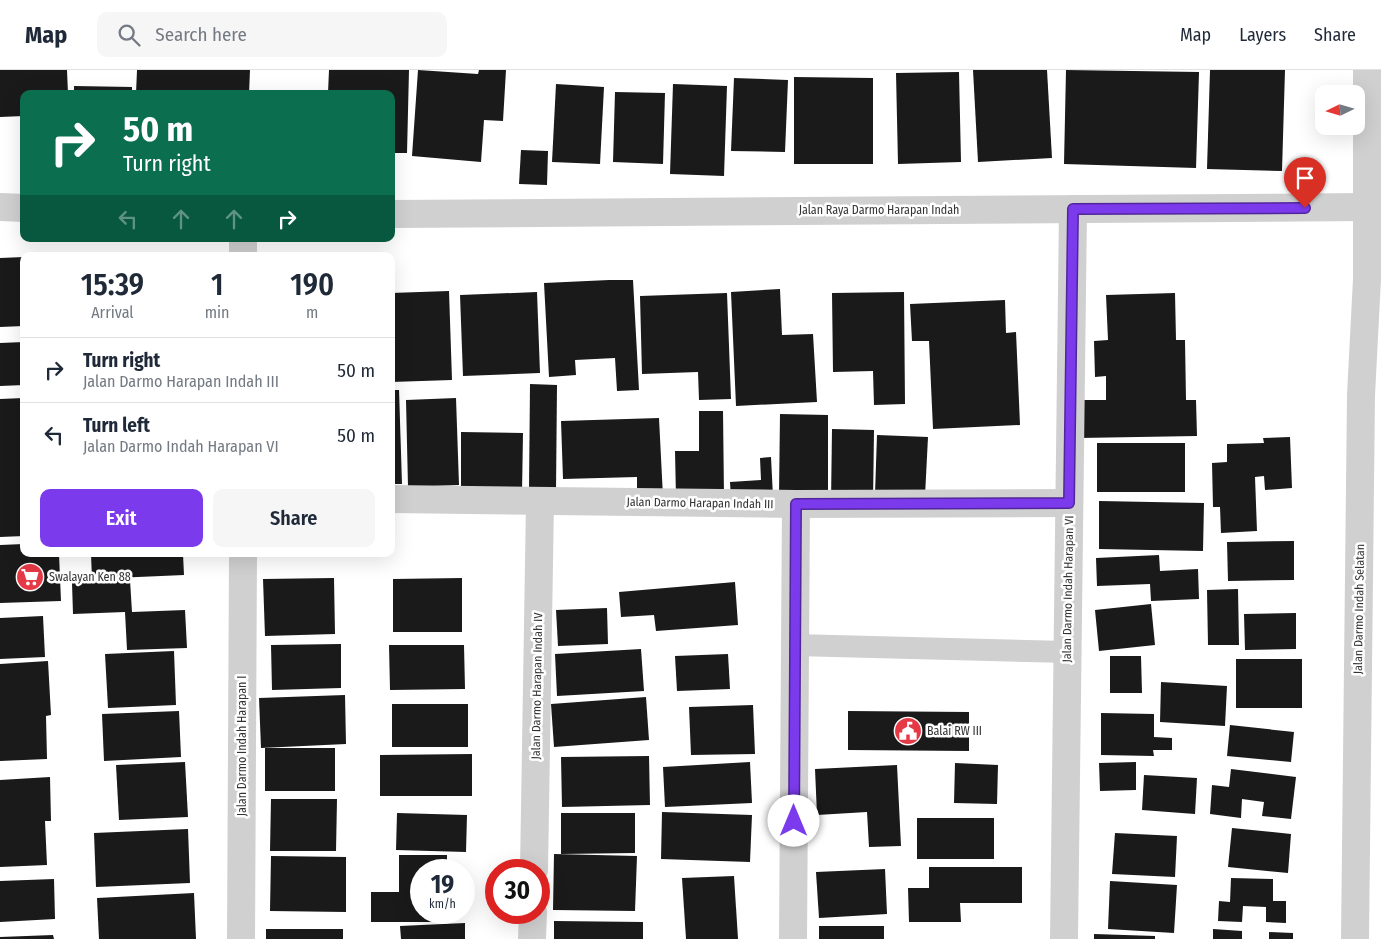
<!DOCTYPE html>
<html lang="en">
<head>
<meta charset="utf-8">
<style>
	body { margin:0; font-family:"Fira Sans Condensed",sans-serif; background:#f6f6f7; color:#1f2937; height:100vh; display:flex; flex-direction:column; font-size:19px; white-space:nowrap }
	* { box-sizing:border-box; margin:0 }
	p { font-size:16px; color:#747a83 }
	.icon { flex:none; width:28px; height:28px; fill:none; stroke:currentColor; stroke-width:2; stroke-linecap:round; stroke-linejoin:round }
	.map { position:relative; flex:1; overflow:hidden }
	.panel { position:absolute; left:20px; top:182px; width:375px; height:305px; display:flex; flex-direction:column; background:#fff; border-radius:10px; box-shadow:0 5px 20px #0002 }
	.panel>* { flex:none }
	.top-card { position:absolute; left:20px; top:20px; width:375px; height:152px; border-radius:10px; box-shadow:0 5px 20px #0002; background:#0b6e4f; color:#fff; overflow:hidden }
	.needle { width:32px; rotate:265deg }
	.tools { position:absolute; left:1315px; top:15px; display:grid; gap:10px }
	.tools a { display:grid; place-items:center; width:50px; height:50px; border-radius:10px; background:#fff; box-shadow:0 5px 20px #0002; font-size:25px }
	.speed { position:absolute; left:410px; top:789px; display:flex; gap:10px; font-size:25px; font-weight:700; text-align:center }
	.speed>* { display:grid; place-content:center; width:65px; height:65px; border-radius:50%; background:#fff; box-shadow:0 5px 20px #0002; line-height:1 }
	.speed small { font-size:12px; font-weight:400 }
	.speed .limit { border:8px solid #d22; background:#fff; color:#111 }
	.pin { position:absolute; display:grid; place-items:center; width:42px; height:42px; color:#fff; margin:-51px -21px; border-radius:50% 50% 50% 0; rotate:-45deg; box-shadow:0 0 5px #0007 }
	.pin .icon { rotate:45deg }
	.me { position:absolute; width:55px; margin:-28px; rotate:0deg; stroke-linejoin:round; filter:drop-shadow(0 0 4px #0008) }
	.turn { display:flex; align-items:center; gap:18px; height:105px; padding:0 20px; font-size:22px }
	.turn .icon { width:65px; height:65px; stroke-width:2.5 }
	.turn b { display:block; font-size:35px; line-height:42px }
	.lanes { display:flex; align-items:center; height:48px; padding:0 20px; background:#0003; justify-content:center; gap:25px; direction:ltr }
	.lanes .off { opacity:.35 }
	.eta { display:flex; justify-content:space-evenly; align-items:center; height:85px; text-align:center }
	.eta b { font-size:30px; font-weight:600; line-height:35px }
	.primary-button { display:flex; gap:10px; margin-top:auto; padding:10px 20px }
	.primary-button a { flex:1; height:58px; border-radius:10px; background:#7c3aed; color:#fff; font-size:20px; font-weight:600; line-height:58px; text-align:center }
	.primary-button a+a { background:#f6f6f7; color:#1f2937 }
	ul { padding:0; list-style:none }
	li { display:flex; align-items:center; gap:15px; height:65px; padding:0 20px; border-top:1px solid #e0e1e3 }
	li div { flex:1 }
	li b { display:block; font-size:19px }
	li em { font-style:normal }
	header { display:flex; align-items:center; gap:30px; box-sizing:border-box; height:70px; padding:0 25px; background:#fff; border-bottom:1px solid #e0e1e3 }
	header strong { font-size:24px }
	nav { display:flex; gap:28px; margin-inline-start:auto; font-size:18px }
	.search { width:350px; height:45px; background:#f6f6f7; display:flex; align-items:center; gap:12px; box-sizing:border-box; padding:0 18px; border-radius:10px; color:#747a83; font-size:19px }
	.map>svg:first-child { display:block }
	.building { fill:#1a1a1a }
	.lines { fill:none; stroke-linecap:round; stroke-linejoin:round }
	.service { stroke:#d0d0d0; stroke-width:22 }
	.minor { stroke:#d0d0d0; stroke-width:28 }
	.route-casing { stroke:#51269a; stroke-width:12 }
	.route { stroke:#7c3aed; stroke-width:9 }
	.labels { text-anchor:middle; dominant-baseline:central; stroke-width:5; stroke-linejoin:round; paint-order:stroke }
	.street-label { font-size:12px; fill:#333; stroke:#fff }
	.poi-label { font-size:12px; fill:#333; stroke:#fff; text-anchor:start }
</style>
</head>
<body>
<header>
<strong>Map</strong>
<div class="search"><svg class="icon" aria-label="search" viewBox="0 0 24 24"><circle cx="10" cy="10" r="6"/><path d="M15 15l6 6"/></svg>Search here</div>
<nav><a>Map</a><a>Layers</a><a>Share</a></nav>
</header>
<div class="map">
<svg width="1381" height="869" viewBox="0 0 1381 869">
	<rect width="100%" height="100%" fill="#fff"/>
	<g class="building">
		<polygon points="0,0 67,0 68,24 24,24 24,46 0,47"/>
		<polygon points="137,0 250,0 249,24 136,24"/>
		<polygon points="329,0 409,0 407,83 391,83 391,24 328,23"/>
		<polygon points="418,0 478,4 479,0 506,0 503,51 484,50 481,92 412,86"/>
		<polygon points="973,0 1047,0 1052,88 978,92"/>
		<polygon points="1066,0 1199,2 1196,98 1064,94"/>
		<polygon points="1210,0 1285,0 1282,101 1207,99"/>
		<polygon points="959,2 961,92 898,94 896,3"/>
		<polygon points="794,7 873,8 873,94 794,94"/>
		<polygon points="734,8 788,10 785,82 731,81"/>
		<polygon points="556,14 604,17 600,94 552,92"/>
		<polygon points="673,14 727,16 724,106 670,104"/>
		<polygon points="74,16 132,17 132,24 74,24"/>
		<polygon points="615,22 665,23 663,94 613,92"/>
		<polygon points="521,80 548,81 547,115 519,114"/>
		<polygon points="24,187 24,256 0,257 0,188"/>
		<polygon points="609,210 633,210 639,320 617,321 615,288 575,290 576,305 549,307 544,213"/>
		<polygon points="780,219 782,265 813,264 817,332 736,336 731,222"/>
		<polygon points="449,221 452,310 391,312 391,223"/>
		<polygon points="537,222 540,303 463,306 460,225"/>
		<polygon points="904,222 905,334 874,335 873,301 833,302 832,223"/>
		<polygon points="727,223 731,329 699,330 698,302 642,304 640,226"/>
		<polygon points="1175,223 1176,270 1185,270 1186,330 1196,330 1197,366 1079,368 1078,330 1106,330 1106,306 1095,307 1094,271 1108,270 1106,225"/>
		<polygon points="1005,230 1006,263 1016,262 1020,355 933,359 929,271 912,271 910,234"/>
		<polygon points="24,272 24,315 0,316 0,273"/>
		<polygon points="530,314 557,315 556,420 529,420"/>
		<polygon points="391,320 399,320 402,414 391,414"/>
		<polygon points="24,328 24,466 0,467 0,329"/>
		<polygon points="456,328 459,415 408,417 406,330"/>
		<polygon points="699,341 723,341 724,427 676,428 675,381 699,381"/>
		<polygon points="780,344 828,345 828,425 779,425"/>
		<polygon points="659,348 663,427 637,429 637,407 563,409 561,351"/>
		<polygon points="832,359 874,360 873,433 831,432"/>
		<polygon points="461,362 523,363 522,423 461,423"/>
		<polygon points="877,365 928,367 925,426 875,424"/>
		<polygon points="1290,367 1292,418 1265,420 1264,406 1255,407 1257,461 1221,463 1220,437 1213,437 1212,393 1227,392 1227,374 1264,373 1263,368"/>
		<rect x="1097" y="373" width="88" height="49"/>
		<polygon points="771,387 773,427 731,430 730,412 761,410 760,388"/>
		<polygon points="1099,431 1204,433 1203,481 1099,479"/>
		<polygon points="1294,471 1294,510 1228,511 1227,472"/>
		<polygon points="24,474 24,484 59,484 61,531 0,533 0,475"/>
		<polygon points="91,484 183,484 184,505 92,509"/>
		<polygon points="1159,485 1160,501 1198,499 1199,529 1151,531 1150,514 1097,516 1096,488"/>
		<polygon points="334,508 335,564 265,566 263,509"/>
		<polygon points="462,508 462,562 393,562 393,509"/>
		<polygon points="130,510 132,542 185,540 187,578 127,580 125,542 73,544 72,513"/>
		<polygon points="735,512 738,555 656,561 654,545 621,547 619,522"/>
		<polygon points="1238,519 1239,575 1208,575 1207,520"/>
		<polygon points="1151,534 1155,575 1099,581 1095,540"/>
		<polygon points="607,538 608,574 558,576 556,540"/>
		<polygon points="1296,543 1296,579 1245,580 1244,544"/>
		<polygon points="43,546 45,587 0,589 0,548"/>
		<polygon points="341,574 341,618 272,620 271,575"/>
		<polygon points="389,575 464,575 465,619 390,620"/>
		<polygon points="641,579 644,621 557,626 555,584"/>
		<polygon points="174,581 176,635 108,638 105,584"/>
		<polygon points="728,584 730,619 677,621 675,586"/>
		<polygon points="1110,586 1141,586 1142,623 1110,623"/>
		<rect x="1236" y="589" width="66" height="49"/>
		<polygon points="48,591 51,645 46,646 47,689 0,691 0,594"/>
		<polygon points="1161,612 1227,616 1225,656 1160,652"/>
		<polygon points="345,625 346,674 261,678 259,628"/>
		<polygon points="646,627 649,670 554,677 551,634"/>
		<rect x="392" y="634" width="76" height="43"/>
		<polygon points="753,635 755,684 691,685 689,637"/>
		<polygon points="179,641 181,687 104,691 102,644"/>
		<polygon points="848,641 969,642 969,681 848,680"/>
		<polygon points="1101,643 1154,644 1154,667 1172,668 1172,680 1153,680 1154,686 1101,685"/>
		<polygon points="1230,655 1294,662 1291,692 1227,686"/>
		<rect x="265" y="678" width="70" height="43"/>
		<polygon points="472,684 472,726 380,726 380,685"/>
		<polygon points="649,686 650,735 562,737 561,687"/>
		<polygon points="185,692 188,747 119,750 116,695"/>
		<polygon points="750,692 752,733 665,737 663,697"/>
		<polygon points="1136,692 1136,720 1100,721 1099,693"/>
		<polygon points="955,693 998,695 997,734 954,733"/>
		<polygon points="897,695 901,776 869,777 867,742 817,745 815,699"/>
		<polygon points="1231,699 1296,707 1291,749 1262,746 1264,732 1242,729 1241,748 1210,744 1212,715 1229,717"/>
		<polygon points="1144,705 1197,708 1195,744 1142,740"/>
		<polygon points="50,707 51,751 45,751 47,795 0,797 0,710"/>
		<polygon points="271,729 337,729 336,781 270,781"/>
		<polygon points="662,742 752,745 750,792 661,789"/>
		<polygon points="397,743 467,745 466,782 396,780"/>
		<polygon points="561,743 635,743 635,783 561,784"/>
		<rect x="917" y="748" width="77" height="41"/>
		<polygon points="1232,758 1291,764 1288,803 1228,797"/>
		<polygon points="188,759 190,813 96,817 94,763"/>
		<polygon points="1115,763 1177,766 1175,807 1112,804"/>
		<polygon points="554,784 637,786 635,841 553,840"/>
		<polygon points="399,785 447,785 447,800 421,800 421,842 447,842 447,852 371,852 371,822 399,822"/>
		<polygon points="271,786 346,787 346,842 270,841"/>
		<polygon points="929,797 1022,797 1022,833 960,833 961,852 909,852 908,818 929,818"/>
		<polygon points="885,799 887,844 819,848 816,802"/>
		<polygon points="734,806 738,869 686,869 682,808"/>
		<polygon points="1231,808 1273,809 1273,831 1286,831 1286,853 1266,852 1266,837 1243,836 1242,852 1218,851 1219,831 1230,832"/>
		<polygon points="54,809 55,849 0,852 0,811"/>
		<polygon points="1110,811 1177,815 1174,863 1108,859"/>
		<polygon points="194,823 196,869 99,869 97,828"/>
		<polygon points="554,851 643,852 643,869 554,869"/>
		<polygon points="465,853 465,869 401,869 400,856"/>
		<rect x="819" y="856" width="65" height="13"/>
		<rect x="266" y="859" width="77" height="10"/>
		<polygon points="1213,859 1242,861 1242,869 1213,869"/>
		<polygon points="1269,862 1293,863 1293,869 1269,869"/>
		<polygon points="1094,864 1155,866 1155,869 1094,869"/>
		<polygon points="53,865 54,869 0,869 0,867"/>
	</g>
	<g class="lines">
		<polyline class="service" points="795,575 1068,582"/>
		<g class="minor">
			<polyline points="0,137 24,138"/>
			<polyline points="391,144 1367,137"/>
			<polyline points="243,186 243,169"/>
			<polyline points="391,429 796,434 1069,433"/>
			<polyline points="534,800 540,432"/>
			<polyline points="241,869 243,484"/>
			<polyline points="532,869 533,842"/>
			<polyline points="793,869 796,434"/>
			<polyline points="1064,869 1073,139"/>
			<polyline points="1355,869 1361,325 1367,209 1367,0"/>
		</g>
	</g>
	<g class="lines">
		<g class="route-casing">
			<polyline id="route" points="794,751 796,434 1069,433 1073,139 1305,138"/>
		</g>
		<use href="#route" class="route"/>
	</g>
	<defs>
		<g id="supermarket-disc" transform="scale(1.4375)"><circle r="9.5" fill="#e63946" stroke="#fff"/><path d="M-6-5.5h2.5l.6 2H6L4.5 2H-2.5L-4.4-4H-6ZM-1.5 3.2a1.3 1.3 0 1 0 .1 0ZM3 3.2a1.3 1.3 0 1 0 .1 0Z" fill="#fff"/></g>
		<g id="civic-disc" transform="scale(1.4375)"><circle r="9.5" fill="#e63946" stroke="#fff"/><path d="M-.6-6.5H3V-4.5H.6V-3L4-1V1h2V6H-6V1h2V-1L-.6-3ZM-1.2 2.5V6h2.4V2.5Z" fill="#fff"/></g>
	</defs>
	<g fill-rule="evenodd">
		<use href="#supermarket-disc" x="30" y="507"/>
		<use href="#civic-disc" x="908" y="661"/>
	</g>
	<g class="labels">
		<g class="street-label">
			<text x="879" y="140">Jalan Raya Darmo Harapan Indah</text>
			<text transform="translate(700 433) rotate(1)">Jalan Darmo Harapan Indah III</text>
			<text transform="translate(1068 519) rotate(-89)">Jalan Darmo Indah Harapan VI</text>
			<text transform="translate(1359 539) rotate(-89)">Jalan Darmo Indah Selatan</text>
			<text transform="translate(537 616) rotate(-89)">Jalan Darmo Harapan Indah IV</text>
			<text transform="translate(242 676) rotate(-90)">Jalan Darmo Indah Harapan I</text>
		</g>
		<g class="poi-label">
			<text x="49" y="507">Swalayan Ken 88</text>
			<text x="927" y="661">Balai RW III</text>
		</g>
	</g>
</svg>
<div class="tools">
<a><svg class="needle" viewBox="-14 -14 28 28"><path d="M0-13l5 13h-10z" fill="#e53935"/><path d="M0 13l5-13h-10z" fill="#747a83"/></svg></a>
</div>
<div class="speed"><div>19<small>km/h</small></div><div class="limit">30</div></div>
<div class="pin" style="left:1305px;top:138px;background:#d93025"><svg class="icon" aria-label="arrive" viewBox="0 0 24 24"><path d="M6 21V4h12l-3 4 3 4H6"/></svg></div>
<svg class="me" style="left:794px;top:751px" viewBox="-20 -20 40 40"><circle r="19" fill="#fff"/><path d="M0-13L10 11 0 6-10 11z" fill="#7c3aed"/></svg>
<div class="top-card">
<div class="turn"><svg class="icon" aria-label="right" viewBox="0 0 24 24"><path d="M7 20v-9h11M14 6l5 5-5 5"/></svg><div><b>50 m</b>Turn right</div></div>
<div class="lanes"><svg class="icon off" aria-label="left" viewBox="0 0 24 24"><path d="M17 20v-9H6M10 6l-5 5 5 5"/></svg><svg class="icon off" aria-label="ahead" viewBox="0 0 24 24"><path d="M12 20V5M6 11l6-6 6 6"/></svg><svg class="icon off" aria-label="ahead" viewBox="0 0 24 24"><path d="M12 20V5M6 11l6-6 6 6"/></svg><svg class="icon" aria-label="right" viewBox="0 0 24 24"><path d="M7 20v-9h11M14 6l5 5-5 5"/></svg></div>
</div>
<section class="panel">
<div class="eta">
<div><b>15:39</b><p>Arrival</p></div>
<div><b>1</b><p>min</p></div>
<div><b>190</b><p>m</p></div>
</div>
<ul>
<li><svg class="icon" aria-label="right" viewBox="0 0 24 24"><path d="M7 20v-9h11M14 6l5 5-5 5"/></svg><div><b>Turn right</b><p>Jalan Darmo Harapan Indah III</p></div><em>50 m</em></li>
<li><svg class="icon" aria-label="left" viewBox="0 0 24 24"><path d="M17 20v-9H6M10 6l-5 5 5 5"/></svg><div><b>Turn left</b><p>Jalan Darmo Indah Harapan VI</p></div><em>50 m</em></li>
</ul>
<div class="primary-button"><a>Exit</a><a>Share</a></div>
</section>
</div>
</body>
</html>
